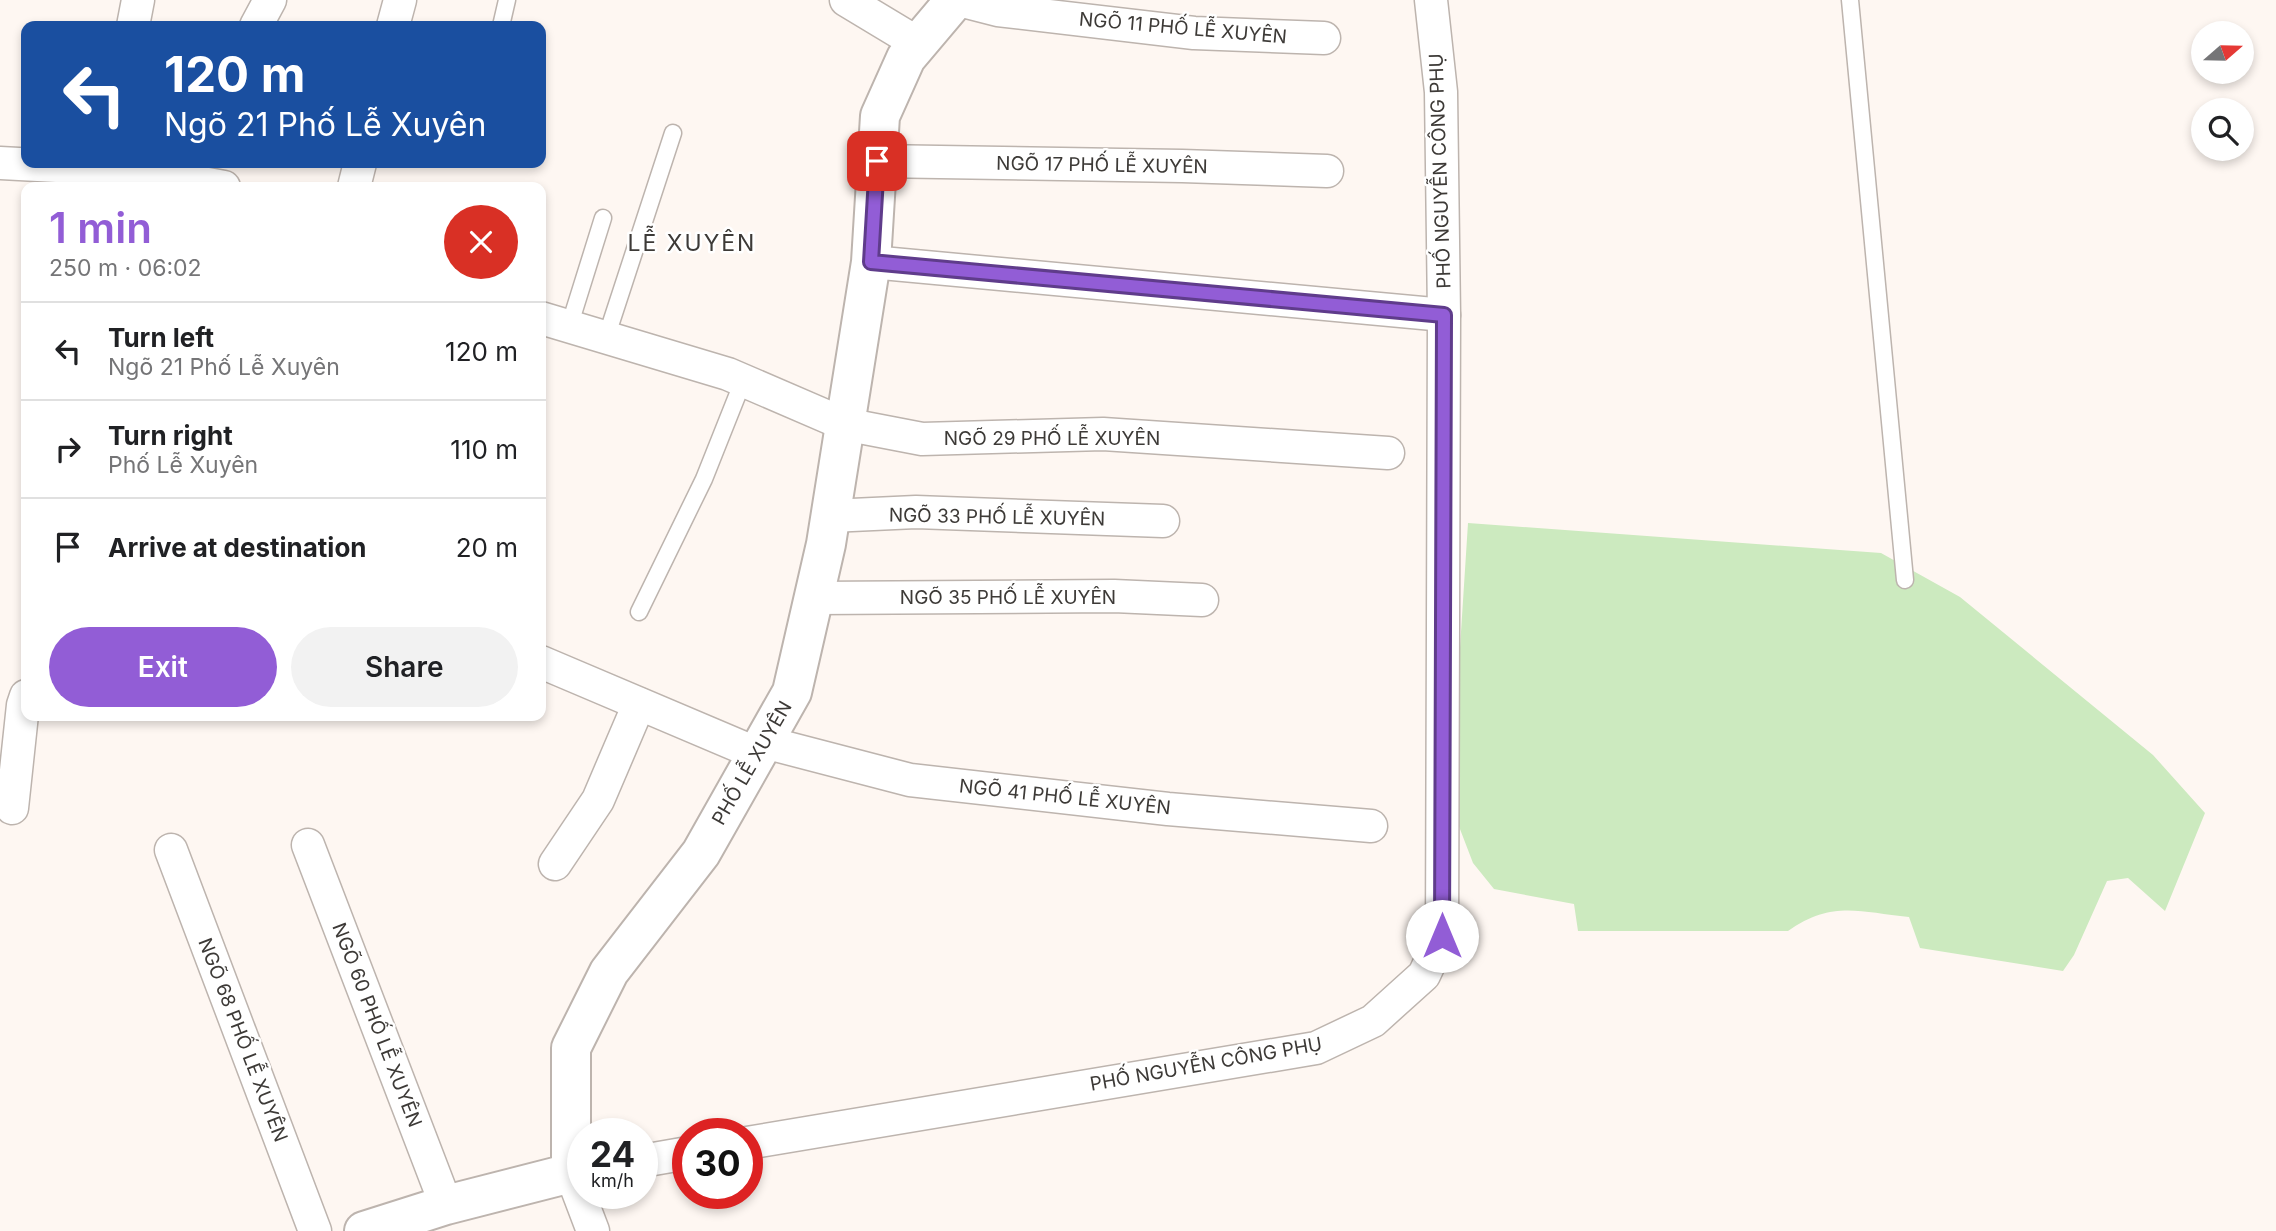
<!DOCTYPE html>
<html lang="en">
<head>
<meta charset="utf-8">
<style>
	body { margin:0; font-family:Inter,sans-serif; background:#f2f2f2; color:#202124; height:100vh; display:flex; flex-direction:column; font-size:26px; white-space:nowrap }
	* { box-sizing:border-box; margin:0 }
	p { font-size:23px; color:#757577 }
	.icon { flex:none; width:38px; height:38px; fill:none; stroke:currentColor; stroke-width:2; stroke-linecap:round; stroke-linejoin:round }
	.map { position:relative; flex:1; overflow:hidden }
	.details { position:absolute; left:21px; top:182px; width:525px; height:539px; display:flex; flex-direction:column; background:#fff; border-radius:14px; box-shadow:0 4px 10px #0003 }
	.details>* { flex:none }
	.guide { position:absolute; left:21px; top:21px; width:525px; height:147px; border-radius:14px; box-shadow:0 4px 10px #0003; background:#1a4fa0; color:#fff; overflow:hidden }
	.needle { width:46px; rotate:70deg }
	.fabs { position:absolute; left:2191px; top:21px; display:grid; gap:14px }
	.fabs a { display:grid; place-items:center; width:63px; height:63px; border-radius:50%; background:#fff; box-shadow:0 4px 10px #0003; font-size:35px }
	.speed { position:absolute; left:567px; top:1118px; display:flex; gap:14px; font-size:35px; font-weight:700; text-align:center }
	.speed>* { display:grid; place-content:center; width:91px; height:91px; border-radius:50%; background:#fff; box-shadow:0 4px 10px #0003; line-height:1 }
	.speed small { font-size:18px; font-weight:400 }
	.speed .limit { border:10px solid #d22; background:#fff; color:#111 }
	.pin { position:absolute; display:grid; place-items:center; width:60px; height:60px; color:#fff; margin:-30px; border-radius:14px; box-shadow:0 4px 10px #0006 }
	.me { position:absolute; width:77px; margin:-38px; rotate:0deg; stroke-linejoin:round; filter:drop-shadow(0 0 5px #0008) }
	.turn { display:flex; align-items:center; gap:24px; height:147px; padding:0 28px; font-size:32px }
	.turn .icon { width:91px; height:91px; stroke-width:2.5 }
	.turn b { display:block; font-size:49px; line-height:60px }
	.round { display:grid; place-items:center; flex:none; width:74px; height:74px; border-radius:37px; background:#f2f2f2 }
	.summary { display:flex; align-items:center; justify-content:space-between; height:119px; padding:0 28px }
	h1 { font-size:42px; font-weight:600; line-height:52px; color:#925dd6 }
	.button { display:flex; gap:14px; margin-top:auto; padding:14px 28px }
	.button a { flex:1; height:80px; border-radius:42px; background:#925dd6; color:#fff; font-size:28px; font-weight:600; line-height:80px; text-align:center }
	.button a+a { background:#f2f2f2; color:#202124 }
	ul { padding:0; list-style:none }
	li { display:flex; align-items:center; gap:21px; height:98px; padding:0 28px; border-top:2px solid #e0e0e0 }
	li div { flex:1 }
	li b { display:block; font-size:26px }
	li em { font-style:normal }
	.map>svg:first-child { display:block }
	.green { fill:#cceabf }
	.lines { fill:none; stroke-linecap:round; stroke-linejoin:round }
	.lane-casing { stroke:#bdb4ae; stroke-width:19 }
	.street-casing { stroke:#bdb4ae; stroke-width:35 }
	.secondary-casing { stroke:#bdb4ae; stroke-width:42 }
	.lane { stroke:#fff; stroke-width:16 }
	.street { stroke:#fff; stroke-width:32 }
	.secondary { stroke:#fff; stroke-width:38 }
	.route-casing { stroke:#5f3c8b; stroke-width:18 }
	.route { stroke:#925dd6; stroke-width:12 }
	.labels { text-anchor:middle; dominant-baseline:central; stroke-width:5; stroke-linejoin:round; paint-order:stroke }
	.street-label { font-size:19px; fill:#3d3a37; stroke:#fff }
	.quarter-label { font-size:23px; letter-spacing:2px; fill:#3d3a37; stroke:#fff }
</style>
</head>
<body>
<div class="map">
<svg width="2276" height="1231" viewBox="0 0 2276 1231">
	<rect width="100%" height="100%" fill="#fef7f2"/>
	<path class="green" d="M 1468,523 L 1881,553 L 1960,597 L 2153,755 L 2205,813 L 2165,911 L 2128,878 L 2107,881 L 2074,955 L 2063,971 L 1920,948 L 1909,917 C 1859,912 1832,900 1788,931 L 1578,931 L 1574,904 L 1494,889 L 1473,863 L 1450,803 Z"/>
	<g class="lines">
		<g class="lane-casing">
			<g id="lane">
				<polyline points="1850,0 1905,580"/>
				<polyline points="501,26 507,0"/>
				<polyline points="569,327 603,218"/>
				<polyline points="606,338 673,133"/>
				<polyline points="639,612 704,479 743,381"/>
			</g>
		</g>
		<g class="street-casing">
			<g id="street">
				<polyline points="846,0 919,44"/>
				<polyline points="959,0 998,10 1194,33 1324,38"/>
				<polyline points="133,26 138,0"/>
				<polyline points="256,26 270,0"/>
				<polyline points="393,26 400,0"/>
				<polyline points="877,161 1182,166 1327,171"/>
				<polyline points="0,163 131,170 224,187"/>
				<polyline points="354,187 360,163"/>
				<polyline points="871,262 1444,315"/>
				<polyline points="541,318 728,374 844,424 922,439 1103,434 1388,453"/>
				<polyline points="830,516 916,512 1163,521"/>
				<polyline points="814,598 1114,596 1202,600"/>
				<polyline points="541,662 758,754"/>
				<polyline points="764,742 910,780 1168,809 1371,826"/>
				<polyline points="12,808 23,705 26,696"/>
				<polyline points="308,845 446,1205"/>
				<polyline points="171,850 315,1231"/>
				<polyline points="555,864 598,800 639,704"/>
				<polyline points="747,1143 1316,1048 1373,1021 1424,975 1442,936 1444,315 1441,92 1431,0"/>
				<polyline points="642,1161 688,1153"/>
				<polyline points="583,1171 571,1173 593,1231"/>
			</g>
		</g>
		<g class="secondary-casing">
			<polyline id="secondary" points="364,1231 446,1205 571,1173 571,1048 609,972 701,853 792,692 826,544 871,262 880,116 906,58 955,0"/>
		</g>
		<use href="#lane" class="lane"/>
		<use href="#street" class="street"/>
		<use href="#secondary" class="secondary"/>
	</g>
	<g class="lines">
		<g class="route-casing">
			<polyline id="route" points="877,161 871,262 1444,315 1442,936"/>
		</g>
		<use href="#route" class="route"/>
	</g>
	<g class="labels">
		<g class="street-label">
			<text transform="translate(1183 28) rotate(5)">NGÕ 11 PHỐ LỄ XUYÊN</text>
			<text transform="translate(1102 165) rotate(1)">NGÕ 17 PHỐ LỄ XUYÊN</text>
			<text transform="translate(1440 171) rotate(-92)">PHỐ NGUYỄN CÔNG PHỤ</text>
			<text x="1052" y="438">NGÕ 29 PHỐ LỄ XUYÊN</text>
			<text transform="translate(997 517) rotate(1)">NGÕ 33 PHỐ LỄ XUYÊN</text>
			<text x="1008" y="597">NGÕ 35 PHỐ LỄ XUYÊN</text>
			<text transform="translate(752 763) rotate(-60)">PHỐ LỄ XUYÊN</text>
			<text transform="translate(1065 797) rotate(6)">NGÕ 41 PHỐ LỄ XUYÊN</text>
			<text transform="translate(377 1025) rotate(69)">NGÕ 60 PHỐ LỄ XUYÊN</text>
			<text transform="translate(243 1040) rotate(69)">NGÕ 68 PHỐ LỄ XUYÊN</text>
			<text transform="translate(1206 1064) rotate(-10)">PHỐ NGUYỄN CÔNG PHỤ</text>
		</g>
		<g class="quarter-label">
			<text x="692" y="243">LỄ XUYÊN</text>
		</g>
	</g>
</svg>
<div class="fabs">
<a><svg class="needle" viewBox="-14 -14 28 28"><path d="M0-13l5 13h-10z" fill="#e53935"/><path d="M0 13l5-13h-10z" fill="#757577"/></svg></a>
<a><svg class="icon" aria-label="search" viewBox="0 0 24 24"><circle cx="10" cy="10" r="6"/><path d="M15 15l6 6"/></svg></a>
</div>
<div class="speed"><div>24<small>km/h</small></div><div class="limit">30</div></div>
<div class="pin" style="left:877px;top:161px;background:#d93025"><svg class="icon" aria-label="arrive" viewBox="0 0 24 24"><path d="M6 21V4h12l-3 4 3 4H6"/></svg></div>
<svg class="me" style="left:1442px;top:936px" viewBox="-20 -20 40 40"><circle r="19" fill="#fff"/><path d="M0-13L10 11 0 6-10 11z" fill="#925dd6"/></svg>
<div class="guide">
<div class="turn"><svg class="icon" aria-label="left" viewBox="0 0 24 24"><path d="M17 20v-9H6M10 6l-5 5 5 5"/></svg><div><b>120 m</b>Ngõ 21 Phố Lễ Xuyên</div></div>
</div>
<section class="details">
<div class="summary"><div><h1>1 min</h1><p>250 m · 06:02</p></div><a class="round" style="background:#d93025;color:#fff"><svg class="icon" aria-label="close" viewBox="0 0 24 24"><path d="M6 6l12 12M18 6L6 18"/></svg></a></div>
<ul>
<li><svg class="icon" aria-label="left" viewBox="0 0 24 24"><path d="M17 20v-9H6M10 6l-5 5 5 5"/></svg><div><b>Turn left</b><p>Ngõ 21 Phố Lễ Xuyên</p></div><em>120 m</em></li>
<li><svg class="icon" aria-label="right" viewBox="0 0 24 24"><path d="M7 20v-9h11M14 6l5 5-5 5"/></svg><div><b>Turn right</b><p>Phố Lễ Xuyên</p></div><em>110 m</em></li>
<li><svg class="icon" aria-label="arrive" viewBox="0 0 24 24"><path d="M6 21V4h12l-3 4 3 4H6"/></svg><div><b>Arrive at destination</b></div><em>20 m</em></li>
</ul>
<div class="button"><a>Exit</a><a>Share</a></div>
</section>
</div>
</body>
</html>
